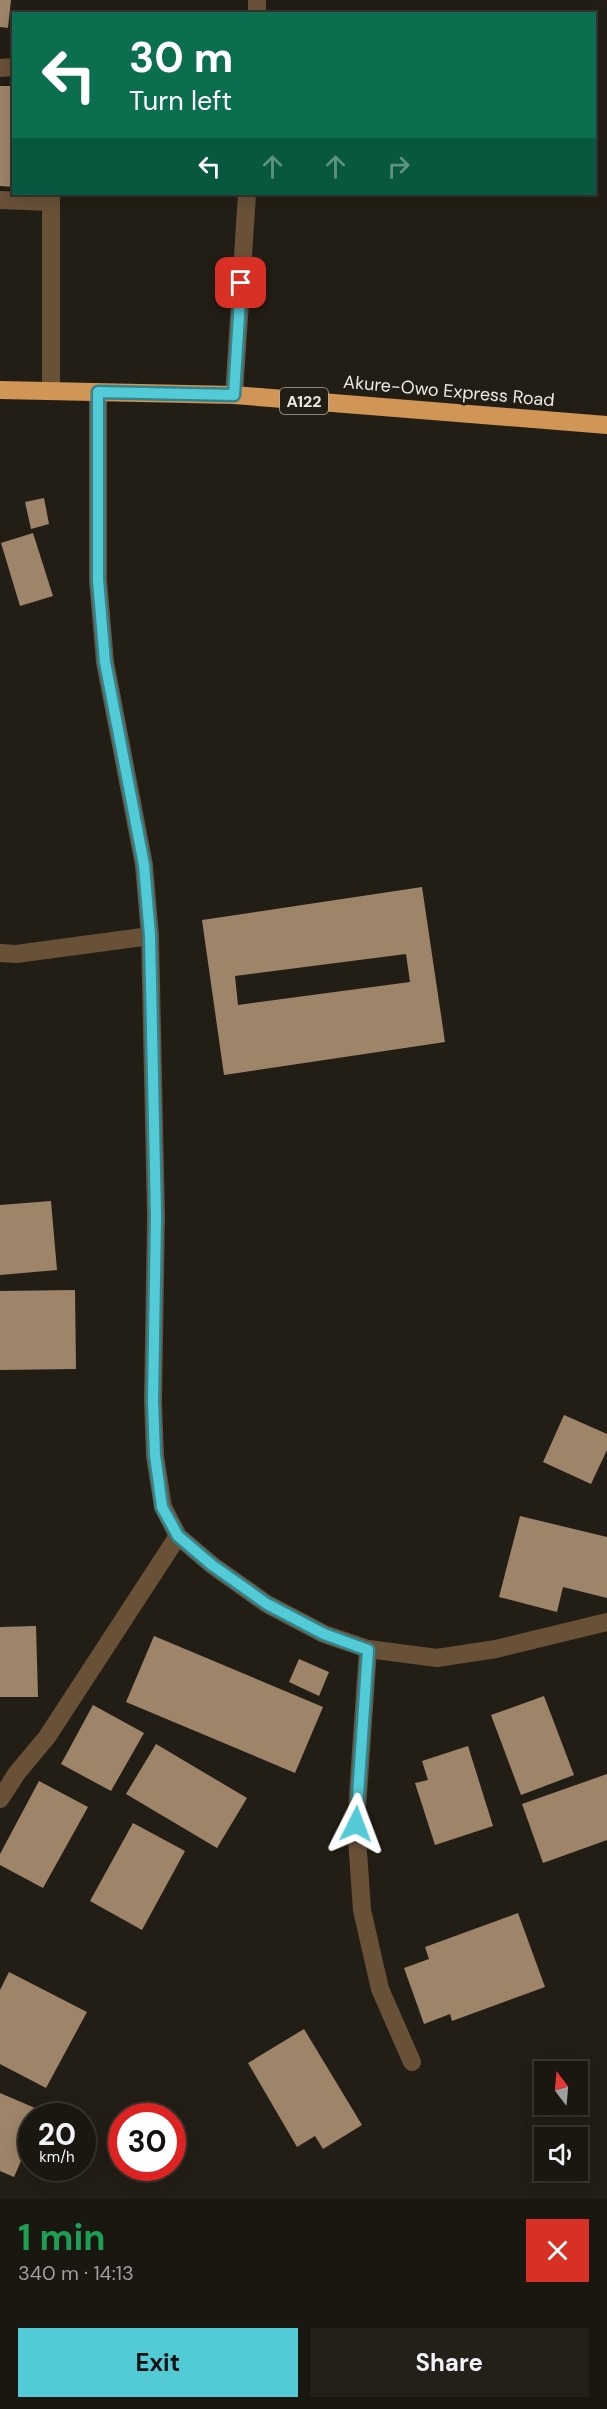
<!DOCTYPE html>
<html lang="en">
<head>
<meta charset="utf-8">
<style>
	body { margin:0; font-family:"DM Sans",sans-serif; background:#231f19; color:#f1f3f6; height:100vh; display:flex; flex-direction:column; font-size:22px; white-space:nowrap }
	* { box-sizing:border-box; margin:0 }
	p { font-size:20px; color:#9f9f9f }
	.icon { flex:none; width:33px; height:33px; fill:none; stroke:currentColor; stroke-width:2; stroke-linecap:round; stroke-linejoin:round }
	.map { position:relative; height:2199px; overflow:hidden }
	.side { display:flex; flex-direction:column; background:#1a1610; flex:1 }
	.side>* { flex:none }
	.guide { position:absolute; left:12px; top:12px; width:584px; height:183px; border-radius:0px; box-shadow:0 3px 15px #0003,0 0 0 2px #383530; background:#0b6e4f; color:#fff; overflow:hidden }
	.needle { width:39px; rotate:344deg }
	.tools { position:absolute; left:534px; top:2061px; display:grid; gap:12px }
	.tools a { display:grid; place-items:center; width:54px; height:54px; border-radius:0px; background:#1a1610; box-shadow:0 3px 15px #0003,0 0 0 2px #383530; font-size:30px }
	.speed { position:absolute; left:18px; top:2103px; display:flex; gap:12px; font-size:30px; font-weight:700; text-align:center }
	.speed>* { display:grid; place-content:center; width:78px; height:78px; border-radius:50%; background:#1a1610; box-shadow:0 3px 15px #0003,0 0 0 2px #383530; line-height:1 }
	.speed small { font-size:15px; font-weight:400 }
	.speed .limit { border:9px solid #d22; background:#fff; color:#111 }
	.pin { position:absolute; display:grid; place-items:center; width:51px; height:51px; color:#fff; margin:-26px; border-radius:12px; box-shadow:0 3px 9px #0006 }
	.me { position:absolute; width:66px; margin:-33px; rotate:3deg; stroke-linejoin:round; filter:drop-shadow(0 0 4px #0008) }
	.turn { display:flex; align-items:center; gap:21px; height:126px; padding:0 18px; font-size:27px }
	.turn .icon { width:78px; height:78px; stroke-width:2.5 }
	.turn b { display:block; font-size:42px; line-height:51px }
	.lanes { display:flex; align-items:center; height:57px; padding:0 18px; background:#0003; justify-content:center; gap:30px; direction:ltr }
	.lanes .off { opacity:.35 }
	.round { display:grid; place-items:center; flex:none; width:63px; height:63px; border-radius:0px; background:#231f19 }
	.overview { display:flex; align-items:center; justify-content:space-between; height:102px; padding:0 18px }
	h1 { font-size:36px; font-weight:700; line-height:45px; color:#1e9e55 }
	.action { display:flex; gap:12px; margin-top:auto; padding:12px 18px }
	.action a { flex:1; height:69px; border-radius:0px; background:#52cbd7; color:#111; font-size:24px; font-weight:700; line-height:69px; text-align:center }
	.action a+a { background:#231f19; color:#f1f3f6 }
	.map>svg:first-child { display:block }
	.building { fill:#9e856a; fill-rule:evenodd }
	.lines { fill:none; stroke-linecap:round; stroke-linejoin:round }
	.minor { stroke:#695138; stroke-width:18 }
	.highway { stroke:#d19555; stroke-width:18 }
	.route-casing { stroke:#35848c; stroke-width:15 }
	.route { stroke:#52cbd7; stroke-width:10 }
	.labels { text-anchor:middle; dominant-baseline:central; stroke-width:6; stroke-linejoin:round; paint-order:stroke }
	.shield { fill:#231e15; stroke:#b0aca5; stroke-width:1.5 }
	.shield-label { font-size:16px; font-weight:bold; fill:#ece9e3 }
	.street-label { font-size:18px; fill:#ece9e3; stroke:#231e15 }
</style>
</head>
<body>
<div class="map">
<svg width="607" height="2199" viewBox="0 0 607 2199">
	<rect width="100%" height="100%" fill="#231e15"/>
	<g class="building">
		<polygon points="0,0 11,0 8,28 0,27"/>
		<rect x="47" y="10" width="40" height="4"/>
		<polygon points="0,86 14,86 14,187 0,186"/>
		<polygon points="44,498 49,524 31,529 25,502"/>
		<polygon points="33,533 53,596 20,606 1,543"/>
		<path d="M 422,887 L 445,1042 L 224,1075 L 202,920 ZM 406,954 L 410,982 L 238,1005 L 235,976 Z"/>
		<polygon points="51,1201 57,1270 0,1275 0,1205"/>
		<polygon points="75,1290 76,1369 0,1370 0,1291"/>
		<polygon points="564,1415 607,1434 607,1450 591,1484 543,1462"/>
		<polygon points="520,1516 607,1537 607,1598 563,1587 557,1612 499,1597"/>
		<polygon points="36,1626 38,1697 0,1697 0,1627"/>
		<polygon points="154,1636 323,1707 295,1773 126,1702"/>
		<polygon points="299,1659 329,1672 319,1696 289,1682"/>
		<polygon points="544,1696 574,1775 521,1795 491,1715"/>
		<polygon points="93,1705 144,1733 111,1791 61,1764"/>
		<polygon points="156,1744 247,1798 217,1848 126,1794"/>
		<polygon points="468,1746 493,1826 435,1845 415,1783 428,1780 422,1761"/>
		<polygon points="607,1774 607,1840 543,1863 522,1804"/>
		<polygon points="39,1781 88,1807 43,1888 0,1865 0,1854"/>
		<polygon points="133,1823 185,1851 142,1930 90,1901"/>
		<polygon points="518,1913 545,1987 452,2021 450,2014 424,2024 404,1968 429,1959 425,1947"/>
		<polygon points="9,1972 87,2012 46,2088 0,2064 0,1990"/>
		<polygon points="304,2029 362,2125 323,2149 315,2136 297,2147 248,2063"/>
		<polygon points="0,2093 42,2111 40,2116 32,2116 32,2136 14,2177 0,2171"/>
	</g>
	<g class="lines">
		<g class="minor">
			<polyline points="257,14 257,0"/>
			<polyline points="0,68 14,67"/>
			<polyline points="51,194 51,391"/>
			<polyline points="0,200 51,202"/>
			<polyline points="98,392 98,580 105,662 144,865 150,936 156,1217 153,1401 155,1456 163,1507 178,1536 212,1565 267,1604 324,1634 368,1649 437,1658 496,1649 607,1622"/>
			<polyline points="234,395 247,194"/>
			<polyline points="0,953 16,954 150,936"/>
			<polyline points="368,1649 356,1824 362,1910 380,1989 412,2062"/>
			<polyline points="0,1799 17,1773 47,1737 178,1536"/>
		</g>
		<polyline class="highway" points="0,390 234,395 607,425"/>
	</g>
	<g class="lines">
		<g class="route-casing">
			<polyline id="route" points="241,283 234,395 98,392 98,580 105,662 144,865 150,936 156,1217 153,1401 155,1455 162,1507 178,1536 212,1565 267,1604 324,1634 368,1650 356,1824"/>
		</g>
		<use href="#route" class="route"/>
	</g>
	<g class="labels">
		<rect class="shield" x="280" y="388" width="48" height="26" rx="4.5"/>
		<g class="shield-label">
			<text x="304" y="401">A122</text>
		</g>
		<g class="street-label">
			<text transform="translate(449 391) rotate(5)">Akure-Owo Express Road</text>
		</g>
	</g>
</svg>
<div class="tools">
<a><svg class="needle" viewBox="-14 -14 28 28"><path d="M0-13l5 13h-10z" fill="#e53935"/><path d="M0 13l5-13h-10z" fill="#9f9f9f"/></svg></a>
<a><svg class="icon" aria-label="sound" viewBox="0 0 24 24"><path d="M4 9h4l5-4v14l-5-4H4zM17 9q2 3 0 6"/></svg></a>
</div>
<div class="speed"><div>20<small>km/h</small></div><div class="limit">30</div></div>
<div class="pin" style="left:241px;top:283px;background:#d93025"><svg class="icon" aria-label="arrive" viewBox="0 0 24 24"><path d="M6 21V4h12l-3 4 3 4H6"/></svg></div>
<svg class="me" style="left:356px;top:1824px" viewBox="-20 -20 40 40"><path d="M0-17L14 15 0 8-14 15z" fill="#52cbd7" stroke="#fff" stroke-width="4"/></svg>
<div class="guide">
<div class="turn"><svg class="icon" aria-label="left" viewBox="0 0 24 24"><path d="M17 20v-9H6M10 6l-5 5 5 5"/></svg><div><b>30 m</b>Turn left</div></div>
<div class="lanes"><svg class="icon" aria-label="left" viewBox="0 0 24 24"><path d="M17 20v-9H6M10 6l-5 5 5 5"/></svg><svg class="icon off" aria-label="ahead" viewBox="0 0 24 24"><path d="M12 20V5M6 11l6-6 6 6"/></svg><svg class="icon off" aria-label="ahead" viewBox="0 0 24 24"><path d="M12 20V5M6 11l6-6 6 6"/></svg><svg class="icon off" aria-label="right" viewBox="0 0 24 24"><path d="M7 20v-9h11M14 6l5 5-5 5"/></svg></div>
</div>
</div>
<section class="side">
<div class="overview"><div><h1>1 min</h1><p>340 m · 14:13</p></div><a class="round" style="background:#d93025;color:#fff"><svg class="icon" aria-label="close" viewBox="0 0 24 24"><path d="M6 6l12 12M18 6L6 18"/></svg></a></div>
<div class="action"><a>Exit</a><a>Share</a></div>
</section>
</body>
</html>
